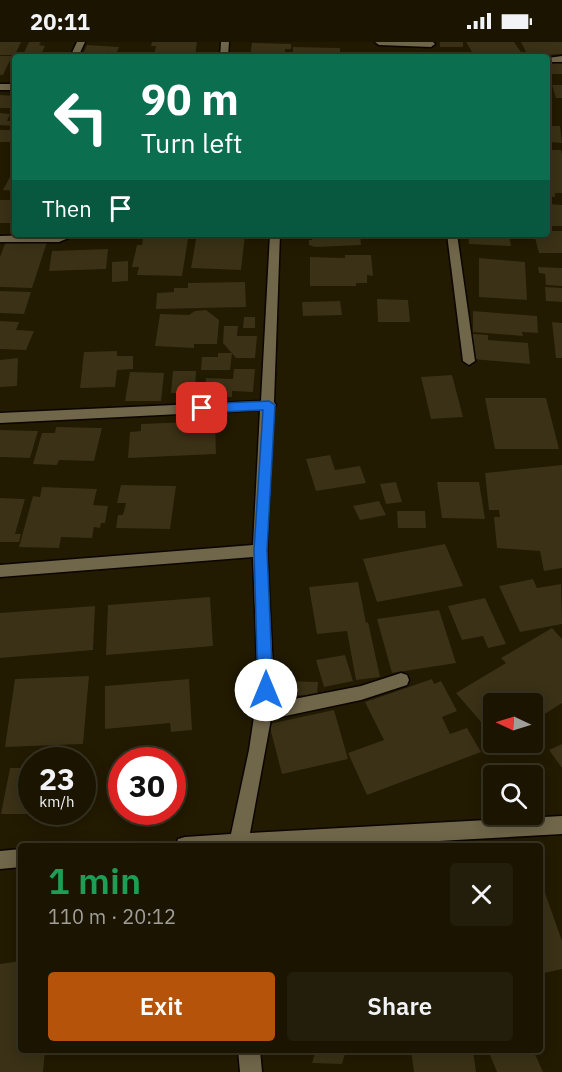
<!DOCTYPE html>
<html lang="en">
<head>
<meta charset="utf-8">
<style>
	body { margin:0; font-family:"IBM Plex Sans",sans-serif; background:#231d0b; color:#f1f3f6; height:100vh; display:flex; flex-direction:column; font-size:22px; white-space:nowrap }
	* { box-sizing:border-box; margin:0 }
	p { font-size:20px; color:#9f9e99 }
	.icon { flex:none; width:33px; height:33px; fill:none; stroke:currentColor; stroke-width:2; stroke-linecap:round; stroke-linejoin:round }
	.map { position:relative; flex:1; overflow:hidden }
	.details { position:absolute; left:18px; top:801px; width:525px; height:210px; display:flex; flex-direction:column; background:#1a1401; border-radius:6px; box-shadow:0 3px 15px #0003,0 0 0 2px #383323 }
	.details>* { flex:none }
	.hud { position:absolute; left:12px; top:12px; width:538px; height:183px; border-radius:6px; box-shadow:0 3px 15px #0003,0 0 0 2px #383323; background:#0b6e4f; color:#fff; overflow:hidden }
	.needle { width:39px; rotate:274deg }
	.controls { position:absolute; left:483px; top:651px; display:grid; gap:12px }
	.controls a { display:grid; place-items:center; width:60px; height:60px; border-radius:6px; background:#1a1401; box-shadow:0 3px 15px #0003,0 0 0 2px #383323; font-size:30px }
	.speed { position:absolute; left:18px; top:705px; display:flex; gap:12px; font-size:30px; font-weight:700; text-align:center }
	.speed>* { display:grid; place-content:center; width:78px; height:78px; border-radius:50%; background:#1a1401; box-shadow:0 3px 15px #0003,0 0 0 2px #383323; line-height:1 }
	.speed small { font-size:15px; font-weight:400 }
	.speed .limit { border:9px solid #d22; background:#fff; color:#111 }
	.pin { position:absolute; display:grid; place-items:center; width:51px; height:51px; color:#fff; margin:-26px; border-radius:12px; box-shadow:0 3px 9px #0006 }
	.me { position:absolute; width:66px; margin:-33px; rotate:0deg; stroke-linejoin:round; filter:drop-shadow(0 0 4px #0008) }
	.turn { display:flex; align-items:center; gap:21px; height:126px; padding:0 30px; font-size:27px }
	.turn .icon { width:78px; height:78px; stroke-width:2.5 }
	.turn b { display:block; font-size:42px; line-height:51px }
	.then { display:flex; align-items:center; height:57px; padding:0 30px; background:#0003; gap:12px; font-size:22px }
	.round { display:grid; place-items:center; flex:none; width:63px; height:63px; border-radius:6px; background:#231d0b }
	.headline { display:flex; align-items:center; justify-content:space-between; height:102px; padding:0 30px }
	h1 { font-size:36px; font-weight:600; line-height:45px; color:#1e9e55 }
	.button { display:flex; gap:12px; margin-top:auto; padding:12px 30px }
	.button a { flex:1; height:69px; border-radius:6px; background:#b45309; color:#fff; font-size:24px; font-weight:600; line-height:69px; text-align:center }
	.button a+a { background:#231d0b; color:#f1f3f6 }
	.status { display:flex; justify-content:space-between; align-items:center; height:42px; padding:0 30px; background:#1a1401; direction:ltr }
	.status svg { height:16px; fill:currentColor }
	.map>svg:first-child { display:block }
	.building { fill:#3a3116 }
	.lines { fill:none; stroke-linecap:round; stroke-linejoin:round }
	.minor-casing { stroke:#0c0500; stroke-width:3 }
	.minor { fill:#70664a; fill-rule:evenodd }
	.route { fill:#1a73e8; stroke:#114b97; stroke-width:1.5 }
</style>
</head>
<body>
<div class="status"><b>20:11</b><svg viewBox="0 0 49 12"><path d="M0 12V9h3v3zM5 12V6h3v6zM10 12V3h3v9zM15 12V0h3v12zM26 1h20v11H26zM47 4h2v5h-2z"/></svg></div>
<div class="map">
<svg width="562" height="1030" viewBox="0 0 562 1030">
	<rect width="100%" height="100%" fill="#221a01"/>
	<g class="building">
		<polygon points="0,0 21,0 15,13 0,13"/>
		<polygon points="29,0 41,0 39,3 45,4 40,15 22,15"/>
		<polygon points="152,0 197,0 195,14 154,13 156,4 151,4"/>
		<rect x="440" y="0" width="23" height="5"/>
		<polygon points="466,0 514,0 523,13 475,15"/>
		<polygon points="521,0 562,0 562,12 528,14"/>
		<polygon points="252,1 291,2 291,7 285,7 285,15 250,15"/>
		<polygon points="87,3 119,5 116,12 107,12 108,8 105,15 92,15 94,11 84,10"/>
		<polygon points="293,5 340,6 340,14 293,12"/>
		<polygon points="0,14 12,14 3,33 0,33"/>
		<polygon points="548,19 562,21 562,32 548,32"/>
		<polygon points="552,43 562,43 562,56 556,56"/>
		<polygon points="0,53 15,54 15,66 0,66"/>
		<polygon points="0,71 10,72 7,79 15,79 13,84 0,83"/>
		<polygon points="548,84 560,84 562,101 548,100"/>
		<polygon points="0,88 15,88 12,100 0,100"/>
		<polygon points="548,108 561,108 562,113 562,151 555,151 555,155 548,154"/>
		<polygon points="12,131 15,131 15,149 3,148"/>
		<rect x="0" y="158" width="15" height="23"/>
		<polygon points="548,162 562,163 562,184 548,184"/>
		<polygon points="551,189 562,189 562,211 539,211 534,192 551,193"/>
		<polygon points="197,192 245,192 241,228 191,226"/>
		<polygon points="312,192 360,192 361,203 315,205 309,203 309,198 312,198"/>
		<polygon points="468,192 509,192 511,204 469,202"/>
		<polygon points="143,196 188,197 182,234 137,233 139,225 132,225 137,203 142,203"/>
		<polygon points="6,199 47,200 32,246 0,245 0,215"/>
		<polygon points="108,207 106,227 49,229 52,209"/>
		<polygon points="345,213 371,213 373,234 367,233 367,241 356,241 356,244 310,244 310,215 345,216"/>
		<polygon points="479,216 525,220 527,258 479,255"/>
		<polygon points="128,219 128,239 112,240 112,220"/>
		<polygon points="538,225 562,226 562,244 546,243 545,232 539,231"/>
		<polygon points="245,240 246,265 156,267 157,251 174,250 174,246 188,246 188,241"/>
		<polygon points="545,245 562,246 562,260 546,259"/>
		<polygon points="0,249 31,250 24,272 0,271"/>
		<polygon points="377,257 408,258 410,280 378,280"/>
		<polygon points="340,259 342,273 303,274 302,260"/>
		<polygon points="206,268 219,278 217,302 194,302 194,306 155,304 160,272 189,273 195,269"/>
		<polygon points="473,269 537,274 538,291 522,290 523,294 473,290"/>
		<polygon points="244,275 255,275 255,286 243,286"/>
		<polygon points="0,279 19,280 16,288 34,289 26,308 0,307"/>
		<polygon points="552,280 562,281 562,316 556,316"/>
		<polygon points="224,284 238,284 237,294 257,294 255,316 236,316 223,301"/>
		<polygon points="473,292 488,293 488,298 528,301 530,322 472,317"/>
		<polygon points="117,309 117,314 133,314 133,327 117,328 115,345 80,346 84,310"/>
		<polygon points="218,311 232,311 230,328 201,328 202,315 218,315"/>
		<polygon points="18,316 17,344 0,345 0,318"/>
		<polygon points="234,327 255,327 253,350 232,349 232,355 204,355 206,336 233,337"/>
		<polygon points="173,329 196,329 195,351 171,351"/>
		<polygon points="130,330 164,331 161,359 125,359"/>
		<polygon points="452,333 463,375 431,377 421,335"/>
		<polygon points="485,356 546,356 559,407 495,407"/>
		<polygon points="215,379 216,412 128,416 130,390 141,389 141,382"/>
		<polygon points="56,385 102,386 94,419 59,418 57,423 33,422 42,391 55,391"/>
		<polygon points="0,388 38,389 30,416 0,415"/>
		<polygon points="330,413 335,428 360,424 366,441 316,449 306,417"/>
		<polygon points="562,423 562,526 544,529 540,509 497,506 494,475 500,475 499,468 489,468 485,431"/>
		<polygon points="396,440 402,460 386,462 380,442"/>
		<polygon points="437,440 479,440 485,477 442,476"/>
		<polygon points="121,443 176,444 170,487 116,486 118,473 123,473 126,461 117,461"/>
		<polygon points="42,445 97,447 93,463 108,464 105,481 101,481 100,486 94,485 92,496 61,495 59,506 19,505 33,454 40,455"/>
		<polygon points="0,456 25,457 15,492 21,492 19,500 0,500"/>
		<polygon points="379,459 386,473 360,478 353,464"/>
		<polygon points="397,469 425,469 426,486 398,486"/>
		<polygon points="445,502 463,544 377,560 363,517"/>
		<polygon points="533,537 537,546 561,542 562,582 520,590 499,544"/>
		<polygon points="358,540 366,581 368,580 380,635 356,638 347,589 317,592 309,545"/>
		<polygon points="210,555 213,604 106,613 108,563"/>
		<polygon points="485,556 506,602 488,606 483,594 462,598 448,564"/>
		<polygon points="95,564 93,608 0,616 0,571"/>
		<polygon points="439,568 456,621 392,631 377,577"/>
		<polygon points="552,586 562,597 562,661 532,680 532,662 494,662 494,695 456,651 506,621 501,616"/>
		<polygon points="345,613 353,639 324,645 316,618"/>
		<polygon points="89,634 83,702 5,705 15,637"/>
		<polygon points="189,637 192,688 171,690 170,681 105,687 105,644"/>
		<polygon points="432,637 434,642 441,639 457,669 442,675 450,692 467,686 481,710 367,753 348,711 384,698 365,660"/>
		<polygon points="290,639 318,640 317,654 289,653"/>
		<polygon points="334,668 348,717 282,732 269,682"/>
		<polygon points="562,702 562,726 549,708"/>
		<polygon points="10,726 32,726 32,770 82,770 82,726 92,726 85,772 1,772"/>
		<polygon points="545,851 562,899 562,927 540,932 540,852"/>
		<polygon points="21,919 21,1008 45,1008 43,1030 0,1030 0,922"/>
		<polygon points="316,1008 346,1008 342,1022 312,1021"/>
		<polygon points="411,1008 473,1008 476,1030 414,1030"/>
		<polygon points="488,1008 533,1008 543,1030 497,1030"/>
	</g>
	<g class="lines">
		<g class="minor-casing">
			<g id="minor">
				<polygon points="77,0 85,0 78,15 70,15"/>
				<polygon points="221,0 229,0 228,15 220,15"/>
				<polygon points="375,0 433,0 435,2 431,5 379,3"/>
				<polygon points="562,14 562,20 548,20 548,16"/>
				<rect x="0" y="42" width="15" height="6"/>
				<polygon points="63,192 78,192 59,200 0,200 0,194"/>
				<polygon points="270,192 280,192 274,360 276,363 273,366 267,508 274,648 273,661 361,644 401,631 407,633 409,638 407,643 361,658 271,677 250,791 562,774 562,792 349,804 176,804 178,797 185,795 231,792 249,708 258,648 253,515 0,535 0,523 253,503 260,368 0,381 0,371 261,359"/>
				<polygon points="447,192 457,192 475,319 469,323 463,319"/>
				<polygon points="21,807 21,825 0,827 0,809"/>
				<polygon points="238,1008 260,1008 262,1030 240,1030"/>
			</g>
		</g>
		<use href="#minor" class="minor"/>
	</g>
	<polygon class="route" points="269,359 275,363 267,508 273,648 271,652 266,654 260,652 258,648 254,508 263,368 202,371 196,366 202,362"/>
</svg>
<div class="controls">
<a><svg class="needle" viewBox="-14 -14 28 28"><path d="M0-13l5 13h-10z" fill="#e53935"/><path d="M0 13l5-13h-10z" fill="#9f9e99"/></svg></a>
<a><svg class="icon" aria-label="search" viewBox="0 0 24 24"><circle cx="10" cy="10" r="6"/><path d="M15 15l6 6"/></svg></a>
</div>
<div class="speed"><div>23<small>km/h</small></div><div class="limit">30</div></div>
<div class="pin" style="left:202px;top:366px;background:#d93025"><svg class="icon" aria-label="arrive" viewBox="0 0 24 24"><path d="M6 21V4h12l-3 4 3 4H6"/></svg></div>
<svg class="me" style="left:266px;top:648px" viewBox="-20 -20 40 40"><circle r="19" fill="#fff"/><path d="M0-13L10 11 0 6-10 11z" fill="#1a73e8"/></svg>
<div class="hud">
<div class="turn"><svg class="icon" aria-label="left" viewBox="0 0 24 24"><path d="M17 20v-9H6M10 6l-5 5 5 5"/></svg><div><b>90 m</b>Turn left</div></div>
<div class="then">Then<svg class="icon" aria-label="arrive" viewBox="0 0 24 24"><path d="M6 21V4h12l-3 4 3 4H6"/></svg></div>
</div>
<section class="details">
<div class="headline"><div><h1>1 min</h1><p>110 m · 20:12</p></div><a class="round"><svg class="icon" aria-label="close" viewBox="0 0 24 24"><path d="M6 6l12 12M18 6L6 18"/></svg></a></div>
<div class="button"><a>Exit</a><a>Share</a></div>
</section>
</div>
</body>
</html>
